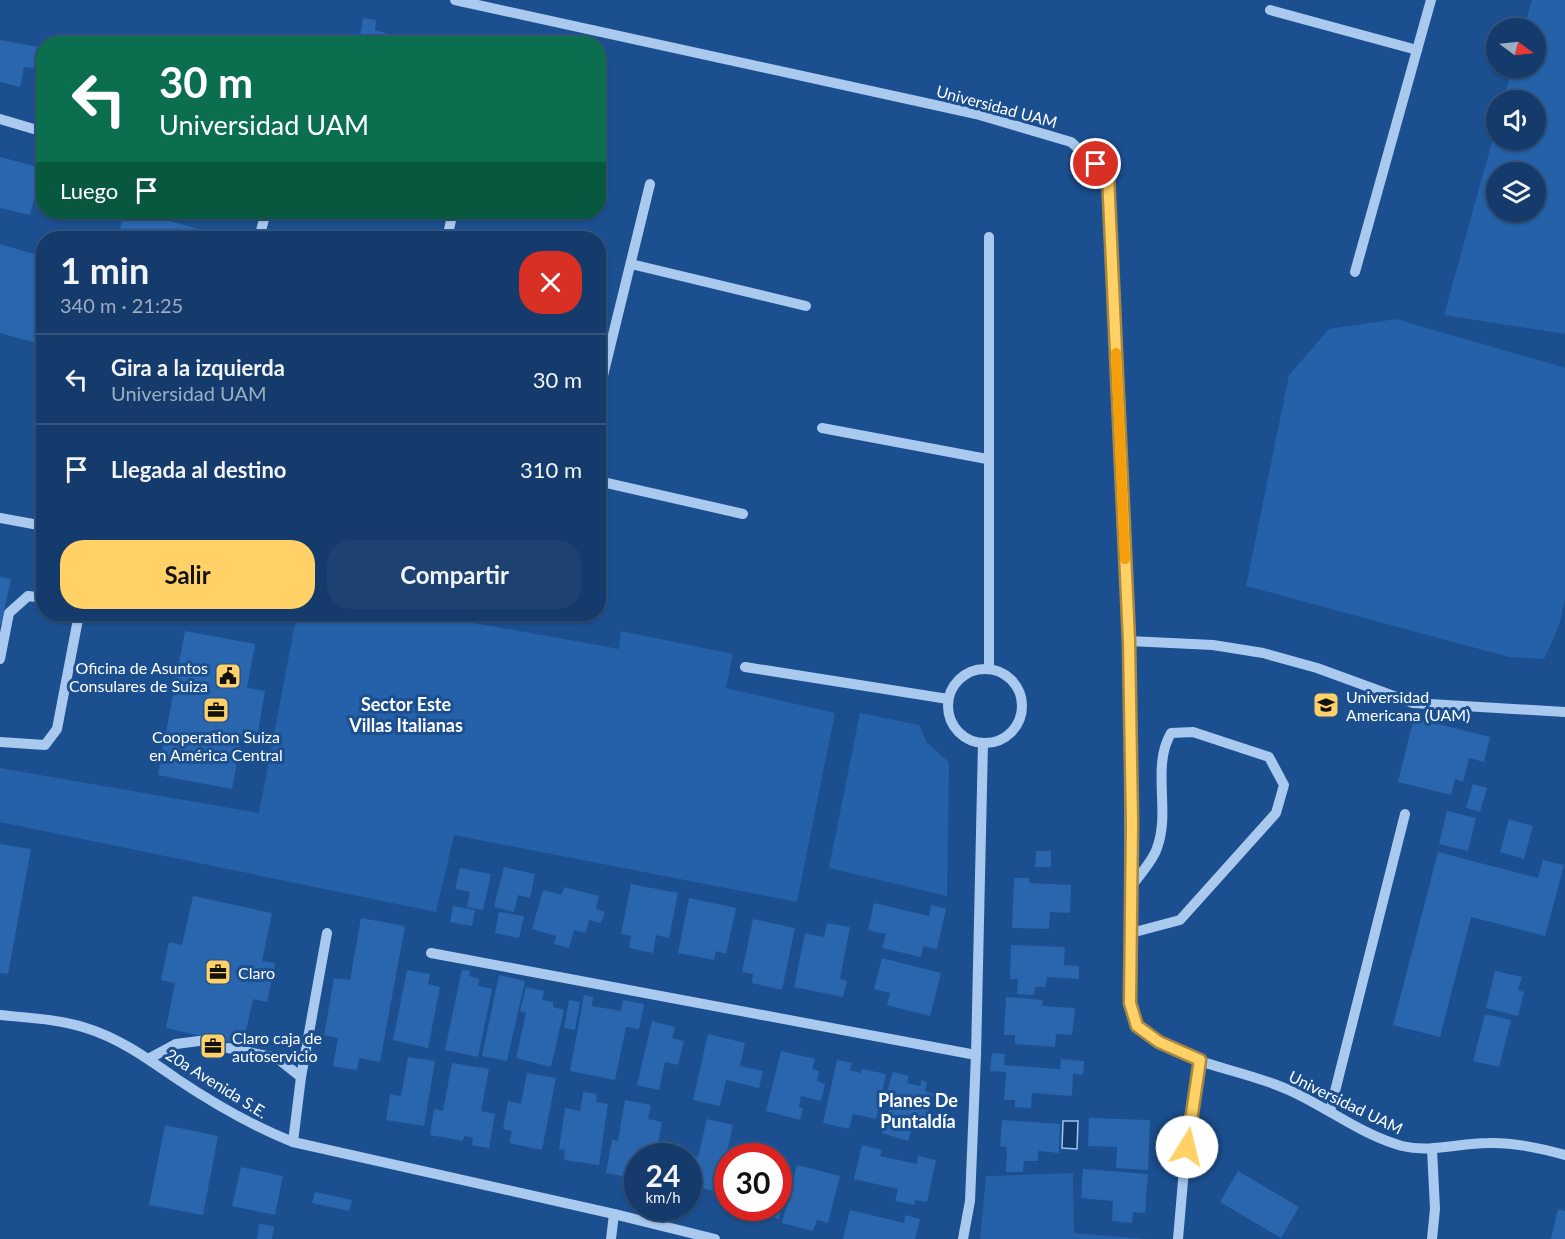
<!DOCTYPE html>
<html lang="es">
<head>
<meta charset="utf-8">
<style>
	body { margin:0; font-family:Lato,sans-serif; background:#1d4271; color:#f1f3f6; height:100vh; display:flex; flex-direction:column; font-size:22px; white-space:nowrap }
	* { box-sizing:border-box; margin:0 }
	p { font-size:20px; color:#9dadc1 }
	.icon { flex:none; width:33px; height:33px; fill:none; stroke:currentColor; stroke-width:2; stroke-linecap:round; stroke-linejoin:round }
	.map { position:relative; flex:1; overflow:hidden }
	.side { position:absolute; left:36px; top:231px; width:570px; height:390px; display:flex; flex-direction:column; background:#143b6b; border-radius:24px; box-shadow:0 2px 4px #0004,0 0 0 2px #33557e }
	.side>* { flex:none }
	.guide { position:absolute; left:36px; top:36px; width:570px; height:183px; border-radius:24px; box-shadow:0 2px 4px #0004,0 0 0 2px #33557e; background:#0b6e4f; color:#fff; overflow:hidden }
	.needle { width:39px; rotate:105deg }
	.tools { position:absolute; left:1486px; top:18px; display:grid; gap:12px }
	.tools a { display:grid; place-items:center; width:60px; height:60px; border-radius:50%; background:#143b6b; box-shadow:0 2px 4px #0004,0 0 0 2px #33557e; font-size:30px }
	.speed { position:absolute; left:624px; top:1143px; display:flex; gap:12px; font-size:30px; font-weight:700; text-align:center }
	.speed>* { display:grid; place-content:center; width:78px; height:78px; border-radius:50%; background:#143b6b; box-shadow:0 2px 4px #0004,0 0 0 2px #33557e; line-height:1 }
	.speed small { font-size:15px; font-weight:400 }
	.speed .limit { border:9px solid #d22; background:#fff; color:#111 }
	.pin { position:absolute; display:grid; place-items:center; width:51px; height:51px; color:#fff; margin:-26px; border:3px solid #fff; border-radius:50%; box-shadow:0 2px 6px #0007 }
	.me { position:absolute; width:66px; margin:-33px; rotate:9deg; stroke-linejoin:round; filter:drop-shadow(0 0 4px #0008) }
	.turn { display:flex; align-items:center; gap:21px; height:126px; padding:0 24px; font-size:27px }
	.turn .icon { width:78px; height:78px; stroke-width:2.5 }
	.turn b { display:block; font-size:42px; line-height:51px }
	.then { display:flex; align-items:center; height:57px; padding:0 24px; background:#0003; gap:12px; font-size:22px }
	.round { display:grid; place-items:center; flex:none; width:63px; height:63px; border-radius:24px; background:#1d4271 }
	.overview { display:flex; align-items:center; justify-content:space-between; height:102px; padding:0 24px }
	h1 { font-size:36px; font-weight:700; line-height:45px }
	.button { display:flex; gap:12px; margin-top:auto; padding:12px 24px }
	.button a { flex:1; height:69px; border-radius:24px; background:#ffd166; color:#111; font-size:24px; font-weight:700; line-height:69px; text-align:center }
	.button a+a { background:#1d4271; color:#f1f3f6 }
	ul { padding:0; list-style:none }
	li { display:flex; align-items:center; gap:18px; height:90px; padding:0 24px; border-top:2px solid #33557e }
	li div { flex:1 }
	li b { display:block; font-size:22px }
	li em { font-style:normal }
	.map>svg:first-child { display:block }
	.green { fill:#2461a8; fill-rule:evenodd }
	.water { fill:#123a6d; stroke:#9cc4f0; stroke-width:1.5 }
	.building { fill:#2a66ad }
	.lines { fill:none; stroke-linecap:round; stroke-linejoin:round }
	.minor-tunnel { stroke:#3d69a0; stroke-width:10; stroke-dasharray:10 5; stroke-linecap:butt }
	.minor { stroke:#a9c9ee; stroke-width:10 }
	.route-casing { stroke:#a68842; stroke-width:15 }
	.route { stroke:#ffd166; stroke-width:10 }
	.slow { stroke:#f59e0b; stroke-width:10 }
	.labels { text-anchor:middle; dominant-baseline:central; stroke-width:6; stroke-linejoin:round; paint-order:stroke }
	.street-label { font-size:16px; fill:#fff; stroke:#1b4f8f }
	.poi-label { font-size:16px; fill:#fff; stroke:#1b4f8f; text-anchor:start }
	.neighbourhood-label { font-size:18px; font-weight:bold; fill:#fff; stroke:#1b4f8f }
</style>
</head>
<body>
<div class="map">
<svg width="1565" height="1239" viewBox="0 0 1565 1239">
	<rect width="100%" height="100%" fill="#1b4f8f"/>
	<g class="green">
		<path d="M 1532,0 L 1565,0 L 1565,334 L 1444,315 L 1497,124 L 1497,140 L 1536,140 L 1536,100 L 1503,100 L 1513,68 L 1536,68 L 1536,28 L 1524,28 ZM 1497,172 L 1536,172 L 1536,212 L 1497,212 Z"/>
		<polygon points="1396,319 1565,368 1565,600 1559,626 1544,659 1509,657 1246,586 1289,375 1329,329"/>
		<polygon points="297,614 424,614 619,649 621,631 733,654 726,688 835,713 797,902 454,835 436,912 0,822 0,768 259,813"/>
		<polygon points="860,713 919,725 927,743 949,762 947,896 829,868"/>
		<polygon points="1073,1173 1074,1233 1148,1239 980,1239 986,1176"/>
	</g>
	<polygon class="water" points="1063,1121 1078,1121 1077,1149 1062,1148"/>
	<g class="building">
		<polygon points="363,18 376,20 375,30 394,36 392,44 359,44"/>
		<polygon points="0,40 44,48 44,70 24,67 20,87 0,82"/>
		<polygon points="0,157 42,168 30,215 0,208"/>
		<polygon points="125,212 137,212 217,234 215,238 117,238"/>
		<polygon points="0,244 44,257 44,316 36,343 0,333"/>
		<polygon points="0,577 11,579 1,624 0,624"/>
		<polygon points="185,631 255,644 247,688 265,691 258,732 243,729 232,789 158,775"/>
		<polygon points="1414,718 1490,737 1484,762 1469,758 1463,782 1455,779 1451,795 1398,782"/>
		<polygon points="1473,784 1487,788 1480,812 1466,808"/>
		<polygon points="1447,811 1476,818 1468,851 1439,844"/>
		<polygon points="1509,819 1533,826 1524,859 1500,852"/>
		<polygon points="0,844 31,849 8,974 0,973"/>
		<polygon points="1036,851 1051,851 1051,867 1035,867"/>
		<polygon points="1438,852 1538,878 1543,860 1564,865 1545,936 1471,917 1440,1037 1393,1025"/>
		<polygon points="504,867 535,874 530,898 518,895 514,912 494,907"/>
		<polygon points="460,868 491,874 483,910 467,907 470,892 455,889"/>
		<polygon points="1014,878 1029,878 1029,883 1071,885 1070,913 1050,912 1049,929 1012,928"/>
		<polygon points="631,884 678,893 669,938 656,935 653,953 629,948 631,936 621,934"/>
		<polygon points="564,887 599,896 596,909 605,912 601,923 589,920 586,933 574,930 569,948 554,944 556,936 532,929 543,890 562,895"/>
		<polygon points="193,896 272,913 262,961 275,963 267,1002 253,999 243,1045 224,1041 221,1055 201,1051 205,1037 166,1028 175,983 161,980 169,942 182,945"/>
		<polygon points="689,898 736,908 726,954 716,951 714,960 678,953"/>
		<polygon points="874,903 929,916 931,905 946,909 937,949 923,946 921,957 882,948 886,934 868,930"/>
		<polygon points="453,906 475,910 472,926 450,922"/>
		<polygon points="499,912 524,916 519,938 495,933"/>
		<polygon points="361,918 405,926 380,1062 359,1058 357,1070 333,1066 338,1038 324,1035 334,978 350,980"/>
		<polygon points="753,919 795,928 782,990 752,983 753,974 742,972"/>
		<polygon points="827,923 850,927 840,979 847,981 843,997 794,987 805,933 824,937"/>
		<polygon points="1011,945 1065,947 1064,965 1079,966 1079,979 1047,977 1046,987 1035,987 1034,995 1017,994 1018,979 1010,979"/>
		<polygon points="882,958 941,973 930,1016 887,1005 890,993 874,989"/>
		<polygon points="462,969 470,971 469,976 479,979 478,986 492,989 478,1057 445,1050"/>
		<polygon points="407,970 430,974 428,984 440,987 428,1048 393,1040"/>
		<polygon points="1495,971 1522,977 1518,990 1524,992 1518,1016 1486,1008"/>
		<polygon points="499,975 525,981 507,1061 482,1056"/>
		<polygon points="526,987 544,991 542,1000 553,1002 553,1007 564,1010 551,1067 516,1058 526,1013 520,1011"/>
		<polygon points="584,995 593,997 592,1006 621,1011 623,1000 644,1004 639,1029 626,1027 615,1080 570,1071"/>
		<polygon points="1006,997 1043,1000 1042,1006 1075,1008 1072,1035 1056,1034 1055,1047 1015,1044 1015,1035 1004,1035"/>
		<polygon points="569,1000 580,1002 575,1030 564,1028"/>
		<polygon points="1485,1014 1511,1020 1499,1067 1473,1061"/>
		<polygon points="652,1021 675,1027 672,1038 684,1041 678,1065 665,1062 659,1090 637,1085"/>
		<polygon points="708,1034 745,1043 740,1066 763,1071 759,1088 726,1080 720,1106 693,1100"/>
		<polygon points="781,1051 815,1059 812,1069 819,1071 817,1081 825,1084 821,1101 801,1096 799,1107 803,1108 800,1120 766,1111"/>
		<polygon points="992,1053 1005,1054 1004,1065 1060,1069 1061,1059 1084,1061 1083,1075 1073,1074 1072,1096 1032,1093 1031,1108 1015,1107 1015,1100 1004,1100 1006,1072 990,1071"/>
		<polygon points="408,1057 435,1061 424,1126 386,1120 390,1094 401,1096"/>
		<polygon points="837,1060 852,1063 850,1070 861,1073 862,1069 886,1074 876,1119 853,1114 849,1129 823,1123"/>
		<polygon points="452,1063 489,1069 481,1111 495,1114 489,1148 472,1145 473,1138 464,1136 463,1141 430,1135 434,1109 443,1111"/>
		<polygon points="893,1072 909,1076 907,1083 920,1086 921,1080 927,1082 925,1091 933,1094 925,1123 914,1120 908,1141 882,1133 893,1097 886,1095"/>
		<polygon points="527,1073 556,1078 542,1150 509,1143 512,1131 503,1129 508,1101 521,1104"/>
		<polygon points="583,1092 597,1094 596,1102 608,1104 599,1165 564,1160 565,1150 559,1149 565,1108 580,1111"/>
		<polygon points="625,1100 651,1105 648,1119 662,1122 657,1149 670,1151 669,1156 638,1156 638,1179 606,1173 612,1140 618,1141"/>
		<polygon points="1089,1118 1150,1120 1148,1170 1116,1168 1117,1147 1088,1146"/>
		<polygon points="707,1119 733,1125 718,1192 688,1185 688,1156 678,1156 679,1153 698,1157"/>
		<polygon points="1002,1120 1060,1124 1059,1153 1038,1151 1038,1161 1024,1161 1023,1172 1006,1172 1007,1147 1000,1146"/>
		<polygon points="165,1125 218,1136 203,1215 149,1205"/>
		<polygon points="862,1145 882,1150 880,1156 917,1164 918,1156 936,1160 927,1202 915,1200 914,1205 895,1201 898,1189 854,1179"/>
		<polygon points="747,1150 770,1156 745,1156"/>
		<polygon points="778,1158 787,1160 780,1188 786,1190 779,1219 745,1211 746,1208 778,1208"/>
		<polygon points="797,1165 840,1176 828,1223 817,1220 813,1231 782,1223"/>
		<polygon points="241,1167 283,1176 275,1215 232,1206"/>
		<polygon points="1083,1169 1148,1174 1145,1213 1133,1212 1132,1223 1112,1221 1113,1201 1081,1198"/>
		<polygon points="1238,1171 1299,1207 1281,1238 1220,1202"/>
		<polygon points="315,1192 352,1200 349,1211 312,1203"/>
		<polygon points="1558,1209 1565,1211 1565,1239 1551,1239"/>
		<polygon points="850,1210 904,1223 905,1215 920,1219 915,1239 843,1239"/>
		<polygon points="259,1224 274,1226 272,1239 257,1239"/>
	</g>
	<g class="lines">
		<polyline class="minor-tunnel" points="199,1041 228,1048"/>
		<g class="minor">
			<path d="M 455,0 L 976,114 L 1071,142 L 1108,175 L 1129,641 L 1130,1003 C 1136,1023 1139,1030 1158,1042 C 1198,1067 1249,1071 1291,1091 C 1328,1108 1362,1135 1402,1146 C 1431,1153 1459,1143 1488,1143 C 1514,1142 1540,1148 1565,1155"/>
			<polyline points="1270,10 1417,50"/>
			<polyline points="0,119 44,132"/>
			<polyline points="989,237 989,668"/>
			<polyline points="259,238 266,212"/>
			<polyline points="447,238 453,212"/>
			<polyline points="631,264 806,306"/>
			<polyline points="1355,272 1431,0"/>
			<polyline points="598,396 650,184"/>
			<polyline points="822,428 987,459"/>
			<polyline points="598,481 743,514"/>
			<polyline points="0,518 44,526"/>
			<polyline points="1129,641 1213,645 1263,653 1317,668 1413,703 1565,712"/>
			<polyline points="0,659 9,613 28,596 44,598"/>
			<polyline points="745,667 948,699"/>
			<circle cx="985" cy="706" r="37"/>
			<polyline points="0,742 45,745 57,729 79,614"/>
			<path d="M 1131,933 L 1180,920 L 1276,813 L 1284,785 L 1269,757 L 1193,732 L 1171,733 C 1151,767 1171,811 1157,848 C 1153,861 1139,875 1131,887"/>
			<polyline points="431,953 976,1055"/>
			<path d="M 0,1015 C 29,1018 58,1019 86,1028 C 119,1038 148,1059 177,1079 C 213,1103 252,1126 293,1142 L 614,1214 L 715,1239"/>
			<polyline points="228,1048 277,1058 301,1077"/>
			<polyline points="150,1058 176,1044 199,1041"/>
			<polyline points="1330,1111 1405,814"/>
			<polyline points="293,1142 301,1077 327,933"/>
			<polyline points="1432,1149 1435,1209 1432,1239"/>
			<polyline points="611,1239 614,1214"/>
			<polyline points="963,1239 970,1201 976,1055 983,743"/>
			<polyline points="1178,1239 1184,1169 1200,1060"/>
		</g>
	</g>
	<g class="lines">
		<g class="route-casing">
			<polyline id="route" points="1096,164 1108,175 1129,641 1132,823 1130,1003 1137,1026 1159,1042 1200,1060 1187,1147"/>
		</g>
		<use href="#route" class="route"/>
		<polyline class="slow" points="1116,353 1125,559"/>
	</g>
	<defs>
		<g id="civic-square" transform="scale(1.35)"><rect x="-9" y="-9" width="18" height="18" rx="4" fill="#ffd166" stroke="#1b4f8f"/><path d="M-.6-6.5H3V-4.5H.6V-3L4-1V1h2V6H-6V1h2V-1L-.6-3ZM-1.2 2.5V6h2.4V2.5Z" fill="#111"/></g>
		<g id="university-square" transform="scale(1.35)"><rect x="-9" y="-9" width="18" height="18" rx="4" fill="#ffd166" stroke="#1b4f8f"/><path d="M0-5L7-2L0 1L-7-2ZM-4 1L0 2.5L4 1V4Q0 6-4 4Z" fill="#111"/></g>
		<g id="office-square" transform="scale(1.35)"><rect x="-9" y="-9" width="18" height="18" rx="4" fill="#ffd166" stroke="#1b4f8f"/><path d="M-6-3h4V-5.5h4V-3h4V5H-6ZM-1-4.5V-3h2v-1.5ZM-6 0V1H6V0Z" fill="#111"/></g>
	</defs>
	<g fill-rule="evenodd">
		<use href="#civic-square" x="228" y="676"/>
		<use href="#university-square" x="1326" y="705"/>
		<use href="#office-square" x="216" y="710"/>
		<use href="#office-square" x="218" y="972"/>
		<use href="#office-square" x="213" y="1046"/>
	</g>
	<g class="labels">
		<g class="street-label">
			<text transform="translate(997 106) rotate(15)">Universidad UAM</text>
			<text transform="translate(217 1083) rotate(32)">20a Avenida S.E.</text>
			<text transform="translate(1346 1102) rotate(26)">Universidad UAM</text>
		</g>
		<g class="poi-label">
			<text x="208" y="667" text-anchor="end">Oficina de Asuntos<tspan x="208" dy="18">Consulares de Suiza</tspan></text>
			<text x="1346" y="696">Universidad<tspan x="1346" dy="18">Americana (UAM)</tspan></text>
			<text x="216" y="736" text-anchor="middle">Cooperation Suiza<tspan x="216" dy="18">en América Central</tspan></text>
			<text x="238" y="972">Claro</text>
			<text x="232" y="1037">Claro caja de<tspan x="232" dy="18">autoservicio</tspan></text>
		</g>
		<g class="neighbourhood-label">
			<text x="406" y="704">Sector Este<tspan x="406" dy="21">Villas Italianas</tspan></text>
			<text x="918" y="1100">Planes De<tspan x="918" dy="21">Puntaldía</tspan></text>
		</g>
	</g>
</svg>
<div class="tools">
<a><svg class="needle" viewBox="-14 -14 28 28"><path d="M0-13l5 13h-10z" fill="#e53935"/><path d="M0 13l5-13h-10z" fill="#9dadc1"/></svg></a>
<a><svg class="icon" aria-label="sound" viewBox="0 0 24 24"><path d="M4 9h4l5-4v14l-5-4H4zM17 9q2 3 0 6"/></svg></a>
<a><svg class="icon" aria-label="layers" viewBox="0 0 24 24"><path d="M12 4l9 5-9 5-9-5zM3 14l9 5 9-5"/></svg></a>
</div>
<div class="speed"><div>24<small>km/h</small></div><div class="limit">30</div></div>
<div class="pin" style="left:1096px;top:164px;background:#d93025"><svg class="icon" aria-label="arrive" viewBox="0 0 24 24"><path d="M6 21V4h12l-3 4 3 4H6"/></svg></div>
<svg class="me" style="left:1187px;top:1147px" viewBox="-20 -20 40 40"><circle r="19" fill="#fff"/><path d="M0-13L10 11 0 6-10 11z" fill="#ffd166"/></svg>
<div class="guide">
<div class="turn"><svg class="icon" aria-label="left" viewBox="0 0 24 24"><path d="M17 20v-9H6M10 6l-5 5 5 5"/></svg><div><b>30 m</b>Universidad UAM</div></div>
<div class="then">Luego<svg class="icon" aria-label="arrive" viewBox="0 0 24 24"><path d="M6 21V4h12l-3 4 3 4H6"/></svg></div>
</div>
<section class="side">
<div class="overview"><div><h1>1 min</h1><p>340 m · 21:25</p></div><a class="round" style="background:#d93025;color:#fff"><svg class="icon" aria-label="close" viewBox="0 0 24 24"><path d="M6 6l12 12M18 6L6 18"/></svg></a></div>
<ul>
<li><svg class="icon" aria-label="left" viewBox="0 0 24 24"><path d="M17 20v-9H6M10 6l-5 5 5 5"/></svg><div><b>Gira a la izquierda</b><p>Universidad UAM</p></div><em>30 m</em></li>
<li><svg class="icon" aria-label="arrive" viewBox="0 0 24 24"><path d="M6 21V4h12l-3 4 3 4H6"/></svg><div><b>Llegada al destino</b></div><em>310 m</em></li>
</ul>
<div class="button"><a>Salir</a><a>Compartir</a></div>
</section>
</div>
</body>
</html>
